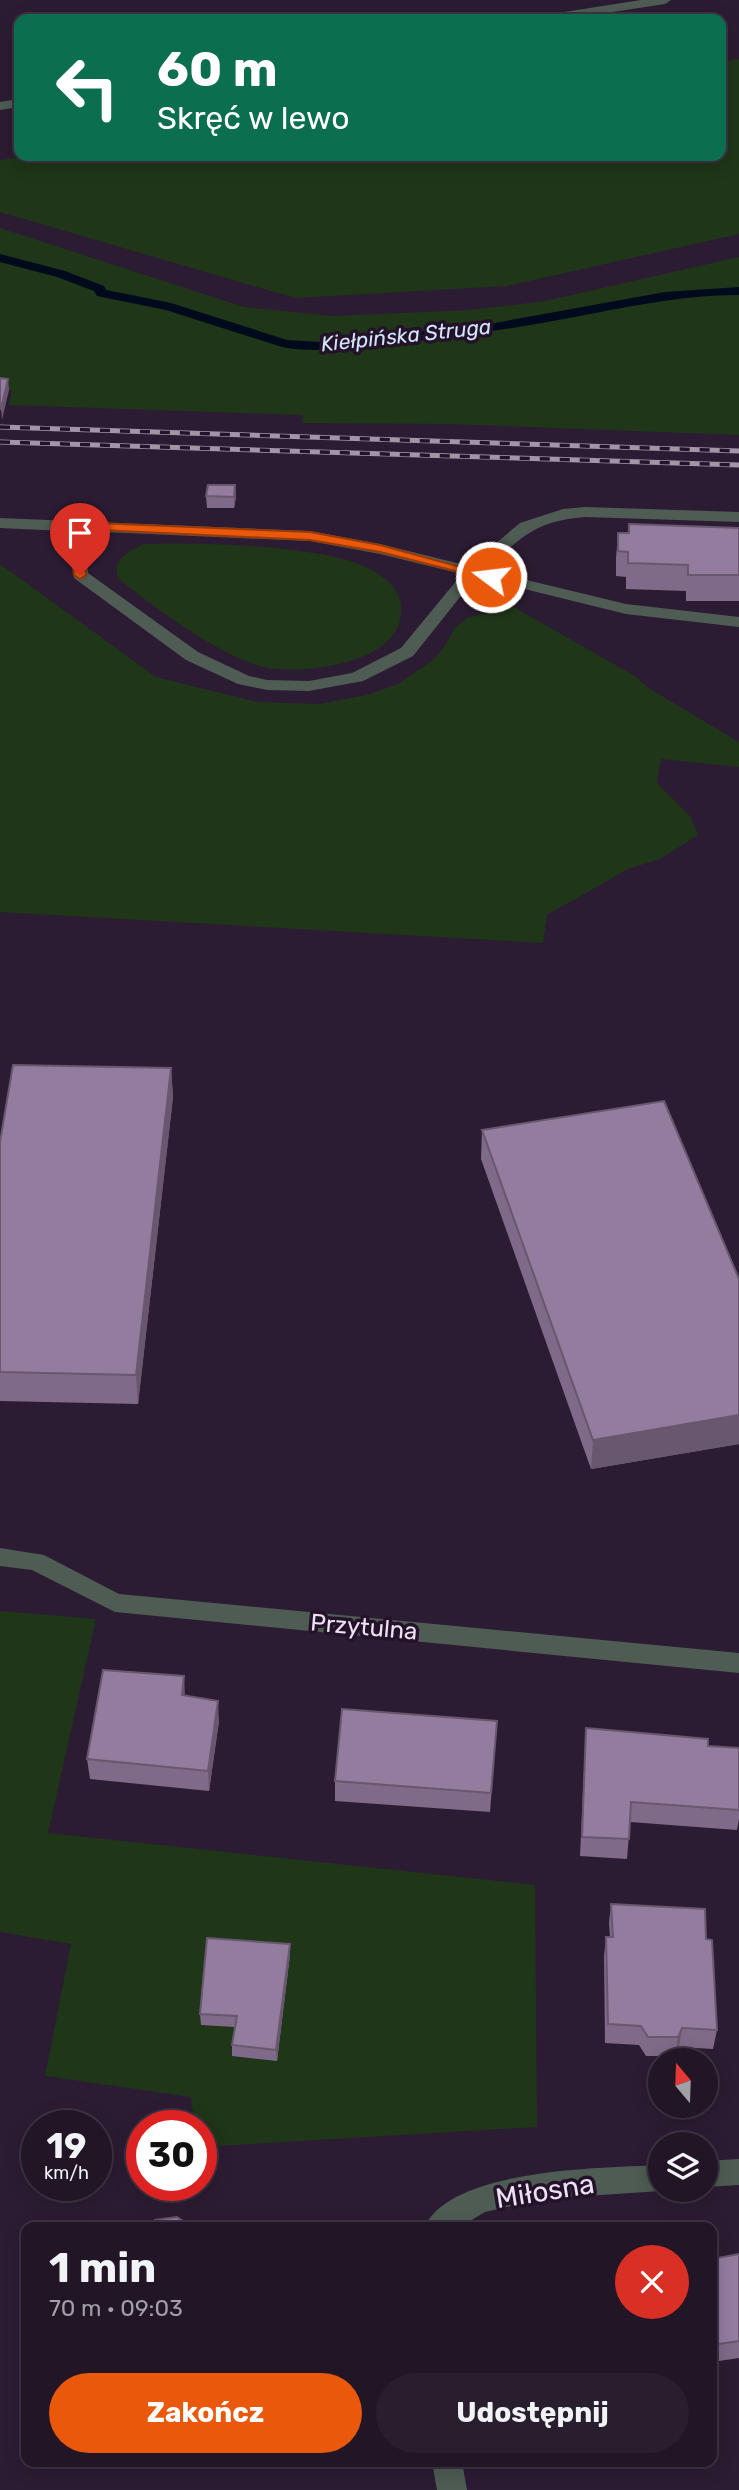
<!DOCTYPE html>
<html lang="pl">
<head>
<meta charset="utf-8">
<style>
	body { margin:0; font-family:Rubik,sans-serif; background:#291e2e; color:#f1f3f6; height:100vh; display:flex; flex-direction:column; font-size:26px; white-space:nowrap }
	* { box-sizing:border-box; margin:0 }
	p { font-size:23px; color:#a29fa7 }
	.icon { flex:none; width:38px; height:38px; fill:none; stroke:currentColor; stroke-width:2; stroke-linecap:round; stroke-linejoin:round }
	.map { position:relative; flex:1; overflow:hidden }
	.sheet { position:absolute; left:21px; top:2222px; width:696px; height:245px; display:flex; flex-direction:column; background:#211526; border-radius:14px; box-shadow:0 4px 18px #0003,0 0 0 2px #3e3443 }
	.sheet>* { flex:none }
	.banner { position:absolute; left:14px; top:14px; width:712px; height:147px; border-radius:14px; box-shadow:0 4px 18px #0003,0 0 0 2px #3e3443; background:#0b6e4f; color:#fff; overflow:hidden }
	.needle { width:46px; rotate:341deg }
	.controls { position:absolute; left:648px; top:2048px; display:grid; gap:14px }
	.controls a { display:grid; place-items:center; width:70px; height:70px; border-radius:50%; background:#211526; box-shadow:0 4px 18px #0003,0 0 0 2px #3e3443; font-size:35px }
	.speed { position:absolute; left:21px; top:2110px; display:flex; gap:14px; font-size:35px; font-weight:700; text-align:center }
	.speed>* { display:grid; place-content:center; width:91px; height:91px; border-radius:50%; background:#211526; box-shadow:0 4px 18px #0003,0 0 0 2px #3e3443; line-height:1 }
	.speed small { font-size:18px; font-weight:400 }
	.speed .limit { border:10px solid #d22; background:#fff; color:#111 }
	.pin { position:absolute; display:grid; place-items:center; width:60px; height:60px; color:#fff; margin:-72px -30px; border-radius:50% 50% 50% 0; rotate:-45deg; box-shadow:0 0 7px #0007 }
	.pin .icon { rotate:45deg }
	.me { position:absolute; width:77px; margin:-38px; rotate:285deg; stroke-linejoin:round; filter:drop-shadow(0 0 5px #0008) }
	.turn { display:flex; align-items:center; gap:24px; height:147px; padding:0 28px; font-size:32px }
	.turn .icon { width:91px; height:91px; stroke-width:2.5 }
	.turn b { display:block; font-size:49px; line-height:60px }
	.round { display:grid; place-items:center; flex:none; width:74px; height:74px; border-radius:37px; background:#291e2e }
	.head { display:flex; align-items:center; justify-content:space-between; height:119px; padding:0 28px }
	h1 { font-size:42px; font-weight:700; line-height:52px }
	.primary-button { display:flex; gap:14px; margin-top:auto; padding:14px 28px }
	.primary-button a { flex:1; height:80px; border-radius:42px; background:#ea580c; color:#fff; font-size:28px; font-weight:700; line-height:80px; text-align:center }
	.primary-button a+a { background:#291e2e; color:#f1f3f6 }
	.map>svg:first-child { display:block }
	.green { fill:#1f3618 }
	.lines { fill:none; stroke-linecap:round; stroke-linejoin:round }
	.stream { fill:#000a1c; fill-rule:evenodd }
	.minor { fill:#4f5c53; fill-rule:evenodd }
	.rail-casing { stroke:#a295a8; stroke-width:5 }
	.rail { stroke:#231229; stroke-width:3.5; stroke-dasharray:10; stroke-linecap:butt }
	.wall { fill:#7f6b89 }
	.shaded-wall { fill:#68576f }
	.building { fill:#947c9f; stroke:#68576f; stroke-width:2 }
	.route { fill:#ea580c; stroke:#983908; stroke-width:2 }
	.labels { text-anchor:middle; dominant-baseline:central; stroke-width:7; stroke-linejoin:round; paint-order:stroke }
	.far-water-label { font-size:21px; font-style:italic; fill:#d2e7fc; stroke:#231229 }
	.street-label { font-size:24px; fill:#ece1f1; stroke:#231229 }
	.near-street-label { font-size:28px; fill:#ece1f1; stroke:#231229 }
</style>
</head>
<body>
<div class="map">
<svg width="739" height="2490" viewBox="0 0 739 2490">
	<rect width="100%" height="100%" fill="#2c1c33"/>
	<g class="green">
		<polygon points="739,59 739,234 507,286 295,298 0,212 0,160 28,156 721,156 721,62"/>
		<polygon points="0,228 244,307 333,316 470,310 545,301 739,257 739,435 449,424 302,423 303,415 9,405 12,390 0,390"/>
		<path d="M 144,544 C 195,542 335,545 375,572 C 389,580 401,592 401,609 C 403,663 307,674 269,668 C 226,661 154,607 119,579 C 110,561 130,550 144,544 Z"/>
		<polygon points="0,564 156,677 257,702 319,704 367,695 398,684 433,660 443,649 455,628 467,618 512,606 635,676 647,687 739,742 739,767 661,759 657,783 690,816 698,835 660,859 628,869 547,915 543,943 0,912"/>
		<polygon points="0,1611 96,1619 48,1833 535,1885 537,2127 201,2147 201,2126 194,2126 191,2097 45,2076 71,1944 0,1932"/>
	</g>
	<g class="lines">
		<path class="stream" d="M 0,254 L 65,271 L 104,286 L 106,290 L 171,303 L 287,340 L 322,342 L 484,325 L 665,292 L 739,287 L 739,295 C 679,295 623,308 564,319 C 506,330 447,338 389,344 C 354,347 316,354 282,347 L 166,310 L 97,296 L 94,291 L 57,277 L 0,262 Z"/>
		<g class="minor">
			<polygon points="641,0 671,0 665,4 567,19 539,19 545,15"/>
			<polygon points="19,99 19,107 0,110 0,102"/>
			<path d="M 585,507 L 739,512 L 739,522 L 585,517 C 534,521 521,538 485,570 L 626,604 L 739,617 L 739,627 L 626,614 L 476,577 L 413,656 L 363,681 L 309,691 L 267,690 L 238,684 L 186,660 L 74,578 L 66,531 L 0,528 L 0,518 L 310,531 L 380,544 L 469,566 L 520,523 L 563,509 ZM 82,531 L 310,541 L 380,554 L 462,574 L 401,648 L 352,673 L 309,681 L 267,680 L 249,676 L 198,652 L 88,573 Z"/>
			<polygon points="0,1548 44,1555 119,1594 739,1653 739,1673 115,1612 32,1570 0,1566"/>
			<polygon points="739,2159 739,2185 705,2187 705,2161"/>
			<path d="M 660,2165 L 660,2189 L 664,2189 L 660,2191 L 541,2199 L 485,2212 L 458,2228 L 424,2228 C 450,2168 603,2168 660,2165 Z"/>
			<polygon points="432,2462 462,2462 467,2490 437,2490"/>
		</g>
		<g class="rail-casing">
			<g id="rail">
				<polyline points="0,427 739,451"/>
				<polyline points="0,442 739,465"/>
			</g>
		</g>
		<use href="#rail" class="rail"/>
	</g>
	<g class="wall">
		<polygon points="235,485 236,497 234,508 207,508 206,496"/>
		<polygon points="629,524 739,528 739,601 686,601 686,591 626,589 626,577 616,576 616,558 618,533 628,533"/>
		<polygon points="171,1068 173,1097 138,1404 0,1401 0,1142"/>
		<polygon points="482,1130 739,1279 739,1444 591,1469 481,1159"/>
		<polygon points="185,1696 219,1721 209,1791 90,1779 87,1759"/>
		<polygon points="497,1721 490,1812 335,1801 335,1781"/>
		<polygon points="586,1728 708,1746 739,1748 739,1819 737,1830 630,1822 627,1859 580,1856"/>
		<polygon points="611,1904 706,1939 717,2030 713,2049 679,2047 675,2056 646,2056 639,2045 605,2043 604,1956 606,1937 610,1937 609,1923"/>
		<polygon points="290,1944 290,1955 277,2061 232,2056 232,2045 235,2027 201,2025 200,2014"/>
		<polygon points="739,2255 739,2358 712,2362 712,2259"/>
	</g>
	<g class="shaded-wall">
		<polygon points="8,379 9,390 2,420 1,409"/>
		<polygon points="235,485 236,497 234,508 234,497"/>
		<polygon points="171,1068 173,1097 138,1404 136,1375"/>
		<polygon points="739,1415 739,1444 591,1469 593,1440"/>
		<polygon points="184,1676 185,1696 182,1695"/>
		<polygon points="218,1701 219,1721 209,1791 208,1771"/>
		<polygon points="290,1944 290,1955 277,2061 276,2050"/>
		<polygon points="682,2028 679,2047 675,2056 678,2037"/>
	</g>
	<g class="building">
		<polygon points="0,378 8,379 1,409 0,409"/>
		<polygon points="208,485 235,485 234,497 206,496"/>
		<polygon points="629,524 739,528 739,575 688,575 688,565 628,563 628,552 618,551 618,533 629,533"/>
		<polygon points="13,1065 171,1068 136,1375 0,1372 0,1142"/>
		<polygon points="664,1101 739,1279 739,1415 593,1440 482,1130"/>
		<polygon points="103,1670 184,1676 182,1695 218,1701 208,1771 87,1759"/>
		<polygon points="342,1709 497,1721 491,1793 335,1781"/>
		<polygon points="586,1728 708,1739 708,1746 739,1748 739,1810 631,1802 629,1839 582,1837"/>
		<polygon points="611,1904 705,1909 706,1939 712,1940 717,2030 682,2028 678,2037 648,2037 641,2026 608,2024 606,1937 613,1937"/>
		<polygon points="207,1938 290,1944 276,2050 232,2045 237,2016 200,2014"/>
		<polygon points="177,2217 189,2225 190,2228 149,2228 155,2220"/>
		<polygon points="235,2224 235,2228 211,2228"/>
		<polygon points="739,2254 739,2341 712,2345 712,2259"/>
	</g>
	<polygon class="route" points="73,522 310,532 380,545 497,577 491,580 380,552 310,540 80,529 86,575 80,579 74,575 67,526"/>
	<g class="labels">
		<g class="far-water-label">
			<text transform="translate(406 335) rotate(-6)">Kiełpińska Struga</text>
		</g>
		<g class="street-label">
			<text transform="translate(364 1627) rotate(5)">Przytulna</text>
		</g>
		<g class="near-street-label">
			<text transform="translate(545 2191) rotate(-9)">Miłosna</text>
		</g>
	</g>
</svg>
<div class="controls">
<a><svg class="needle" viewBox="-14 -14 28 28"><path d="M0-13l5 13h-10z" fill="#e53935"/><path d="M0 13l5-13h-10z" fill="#a29fa7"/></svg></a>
<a><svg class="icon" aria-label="layers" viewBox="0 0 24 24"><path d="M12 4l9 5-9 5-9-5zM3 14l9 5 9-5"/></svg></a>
</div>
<div class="speed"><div>19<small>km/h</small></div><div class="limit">30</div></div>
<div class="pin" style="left:80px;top:575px;background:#d93025"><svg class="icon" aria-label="arrive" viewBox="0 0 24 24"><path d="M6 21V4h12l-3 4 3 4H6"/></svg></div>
<svg class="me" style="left:491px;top:577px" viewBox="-20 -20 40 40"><circle r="17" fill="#ea580c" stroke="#fff" stroke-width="3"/><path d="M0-11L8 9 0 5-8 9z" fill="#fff"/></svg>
<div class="banner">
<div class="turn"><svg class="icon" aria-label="left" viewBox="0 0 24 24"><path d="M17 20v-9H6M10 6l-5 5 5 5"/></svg><div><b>60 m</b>Skręć w lewo</div></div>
</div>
<section class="sheet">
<div class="head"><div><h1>1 min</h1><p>70 m · 09:03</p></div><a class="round" style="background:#d93025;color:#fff"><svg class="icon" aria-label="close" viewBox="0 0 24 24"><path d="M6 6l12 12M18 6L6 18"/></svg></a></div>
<div class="primary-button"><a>Zakończ</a><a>Udostępnij</a></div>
</section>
</div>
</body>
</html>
